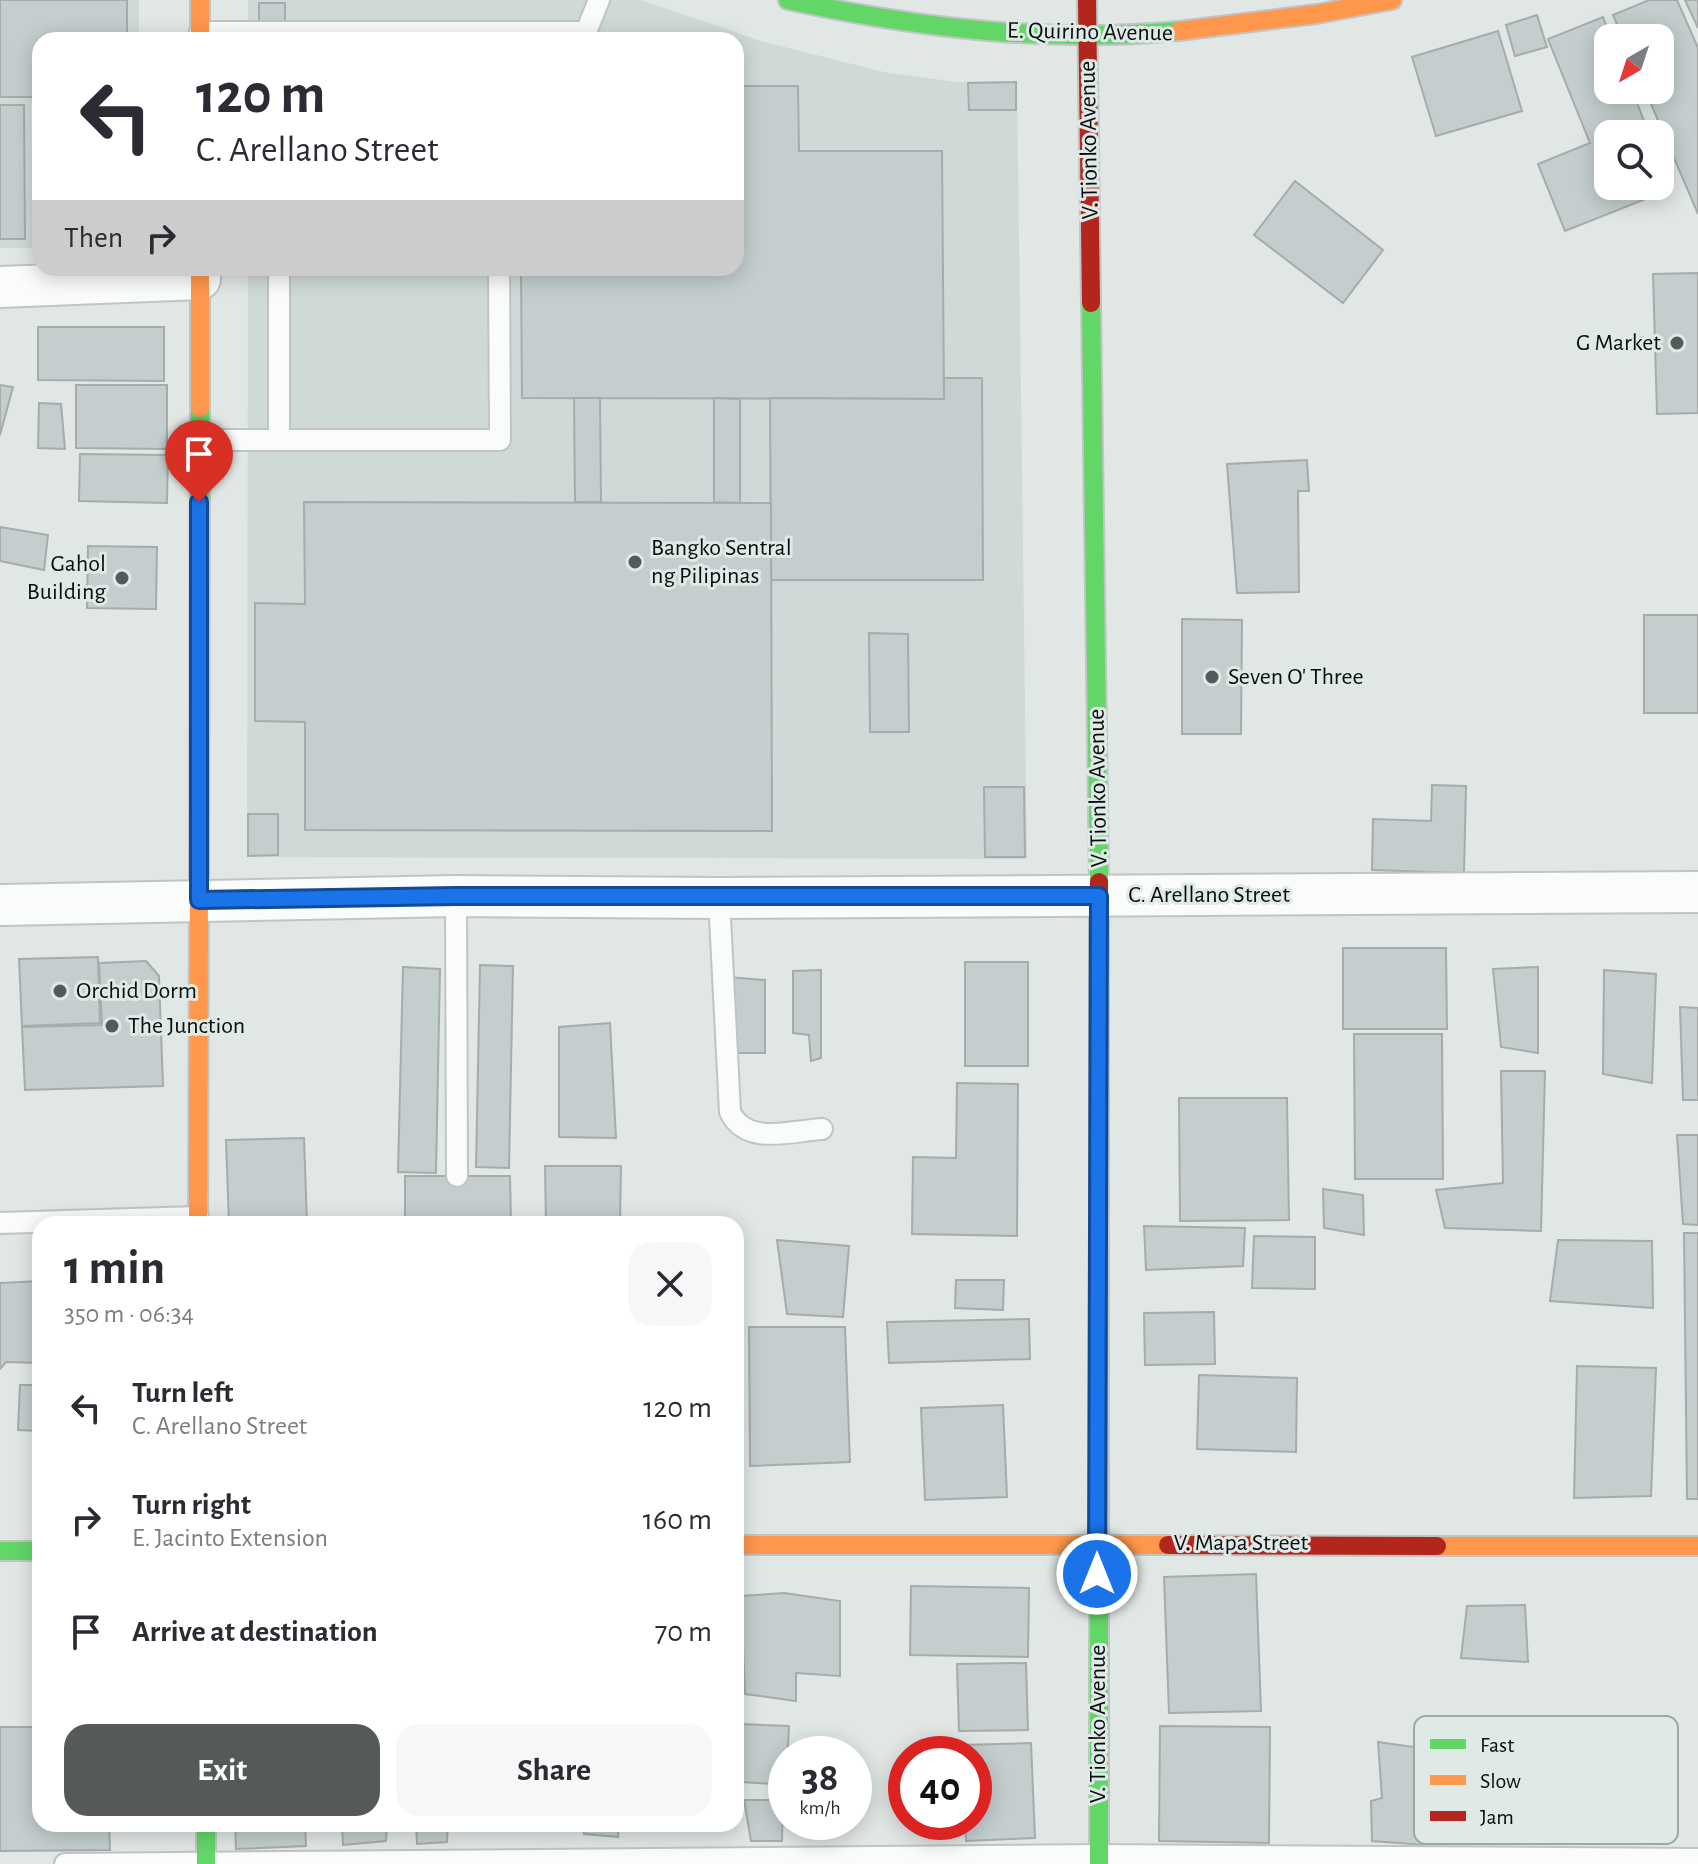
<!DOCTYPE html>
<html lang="en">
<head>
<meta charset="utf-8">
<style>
	body { margin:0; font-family:"Alegreya Sans",sans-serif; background:#f7f7f7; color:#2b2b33; height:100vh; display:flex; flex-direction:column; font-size:30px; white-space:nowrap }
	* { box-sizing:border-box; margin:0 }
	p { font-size:26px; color:#7c7c81 }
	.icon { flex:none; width:44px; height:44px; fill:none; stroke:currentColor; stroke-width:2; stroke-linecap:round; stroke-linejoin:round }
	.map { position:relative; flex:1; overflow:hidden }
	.sheet { position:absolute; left:32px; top:1216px; width:712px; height:616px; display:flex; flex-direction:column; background:#fff; border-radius:24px; box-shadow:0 4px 20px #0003 }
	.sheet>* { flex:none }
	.hud { position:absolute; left:32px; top:32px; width:712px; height:244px; border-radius:24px; box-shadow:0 4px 20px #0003; background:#fff; color:#2b2b33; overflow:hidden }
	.needle { width:52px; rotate:219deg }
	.controls { position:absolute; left:1594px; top:24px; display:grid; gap:16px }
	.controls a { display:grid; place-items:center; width:80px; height:80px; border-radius:16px; background:#fff; box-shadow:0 4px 20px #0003; font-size:40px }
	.speed { position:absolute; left:768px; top:1736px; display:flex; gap:16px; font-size:40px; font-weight:700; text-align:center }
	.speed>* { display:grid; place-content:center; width:104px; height:104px; border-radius:50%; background:#fff; box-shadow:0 4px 20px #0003; line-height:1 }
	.speed small { font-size:20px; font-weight:400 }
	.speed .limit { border:12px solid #d22; background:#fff; color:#111 }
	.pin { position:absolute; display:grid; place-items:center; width:68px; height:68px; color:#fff; margin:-82px -34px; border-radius:50% 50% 50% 0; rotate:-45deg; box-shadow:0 0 8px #0007 }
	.pin .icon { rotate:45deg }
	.me { position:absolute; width:88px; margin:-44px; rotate:0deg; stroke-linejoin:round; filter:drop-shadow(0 0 6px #0008) }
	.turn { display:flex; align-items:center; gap:28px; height:168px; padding:0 32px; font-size:36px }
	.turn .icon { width:104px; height:104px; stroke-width:2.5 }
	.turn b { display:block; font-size:56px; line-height:68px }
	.then { display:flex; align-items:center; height:76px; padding:0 32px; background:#0003; gap:16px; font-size:30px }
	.round { display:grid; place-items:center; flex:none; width:84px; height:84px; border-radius:24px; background:#f7f7f7 }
	.summary { display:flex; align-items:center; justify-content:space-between; height:136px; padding:0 32px }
	h1 { font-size:48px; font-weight:600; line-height:60px }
	.action { display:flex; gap:16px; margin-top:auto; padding:16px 32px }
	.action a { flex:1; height:92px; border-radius:24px; background:#555959; color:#fff; font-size:32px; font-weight:600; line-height:92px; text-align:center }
	.action a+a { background:#f7f7f7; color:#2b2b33 }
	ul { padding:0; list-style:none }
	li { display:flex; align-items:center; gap:24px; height:112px; padding:0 32px }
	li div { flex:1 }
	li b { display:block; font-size:30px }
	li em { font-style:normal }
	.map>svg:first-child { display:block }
	.built { fill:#cfdad8 }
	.building { fill:#c4cece; stroke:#a7abaa; stroke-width:2 }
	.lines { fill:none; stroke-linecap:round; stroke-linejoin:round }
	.lane-casing { stroke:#c0c5c4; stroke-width:24 }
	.street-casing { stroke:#c0c5c4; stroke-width:44 }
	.fast-casing { stroke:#c0c5c4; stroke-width:22 }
	.slow-casing { stroke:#c0c5c4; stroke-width:22 }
	.jam-casing { stroke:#c0c5c4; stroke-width:22 }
	.lane { stroke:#fafbfb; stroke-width:20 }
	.street { stroke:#fafbfb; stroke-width:40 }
	.fast { stroke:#63d668; stroke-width:18 }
	.slow { stroke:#ff974d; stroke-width:18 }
	.jam { stroke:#b3261e; stroke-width:18 }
	.route-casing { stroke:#114b97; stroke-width:20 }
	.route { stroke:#1a73e8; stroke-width:14 }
	.poi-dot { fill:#555959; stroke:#dfe9e6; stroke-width:3 }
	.labels { text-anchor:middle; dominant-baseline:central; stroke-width:6; stroke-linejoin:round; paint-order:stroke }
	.street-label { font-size:24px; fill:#0a0d0d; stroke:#dfe9e6 }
	.poi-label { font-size:24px; fill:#0a0d0d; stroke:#dfe9e6; text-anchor:start }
	.key { fill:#dfe9e6; stroke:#9fa7a5; stroke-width:2 }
	.key-label { font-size:22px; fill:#0a0d0d }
</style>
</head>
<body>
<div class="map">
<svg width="1698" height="1864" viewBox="0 0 1698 1864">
	<rect width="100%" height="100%" fill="#e1e7e5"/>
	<g class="built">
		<polygon points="0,0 139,0 139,40 40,40 40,102 31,103 33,248 0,248"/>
		<polygon points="248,0 641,0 761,41 888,73 958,82 1017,81 1027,859 247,857 248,268 736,268 736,40 248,40"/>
	</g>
	<g class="building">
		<polygon points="0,0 127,0 127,40 40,40 40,97 0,97"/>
		<polygon points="1649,0 1677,0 1698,48 1698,214 1645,90 1660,90 1660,38 1623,38 1613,15"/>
		<polygon points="1685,0 1698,0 1698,28"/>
		<rect x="259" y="3" width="26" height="18"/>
		<polygon points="1537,15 1547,47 1515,56 1506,25"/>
		<polygon points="1603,17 1611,38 1608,38 1608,90 1632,90 1649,134 1608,134 1608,186 1660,186 1660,161 1671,189 1565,231 1538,164 1590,143 1548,39"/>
		<polygon points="1498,31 1522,111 1436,136 1412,57"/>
		<polygon points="1016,82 1016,110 969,110 968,83"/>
		<polygon points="736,86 798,86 799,151 942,151 944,399 522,398 521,268 736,268"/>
		<polygon points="0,105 24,105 25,239 0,239"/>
		<polygon points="36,105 40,105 40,244 38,244"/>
		<polygon points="1295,181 1383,250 1343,303 1254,235"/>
		<polygon points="1698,273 1698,413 1657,414 1653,274"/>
		<polygon points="38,327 164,327 164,381 38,380"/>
		<polygon points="944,378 982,378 983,580 771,580 770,398 944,399"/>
		<polygon points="0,385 13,387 0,435"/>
		<polygon points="76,385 167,385 167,449 76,448"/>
		<polygon points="574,398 600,398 601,502 575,502"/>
		<polygon points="714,398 740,399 740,503 714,502"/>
		<polygon points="39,403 61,404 65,449 38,448"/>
		<polygon points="80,454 168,455 167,503 79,501"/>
		<polygon points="1307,460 1309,491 1298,491 1299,592 1237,593 1227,464"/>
		<polygon points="304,502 771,503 772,831 305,830 305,722 255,721 255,603 305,604"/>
		<polygon points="0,527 48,535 44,570 0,561"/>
		<polygon points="88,546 157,547 156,609 87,608"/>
		<rect x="1644" y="615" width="54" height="98"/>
		<polygon points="1182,619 1242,620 1241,734 1182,734"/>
		<polygon points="869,633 908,634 909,732 870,732"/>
		<polygon points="1432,785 1466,786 1464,873 1372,870 1373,819 1431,821"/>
		<polygon points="984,787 1024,787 1025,857 985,857"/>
		<polygon points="248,814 278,814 278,855 248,856"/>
		<polygon points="1343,948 1446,948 1447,1029 1343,1029"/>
		<polygon points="98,957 100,1023 22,1026 19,959"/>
		<polygon points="146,961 159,976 163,1086 25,1090 22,1027 102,1025 99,963"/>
		<rect x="965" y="962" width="63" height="104"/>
		<polygon points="480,965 513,966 509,1168 476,1167"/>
		<polygon points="403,967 440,969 436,1173 398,1172"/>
		<polygon points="1538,967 1538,1053 1501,1047 1493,969"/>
		<polygon points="821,970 821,1058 811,1061 809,1035 793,1033 793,971"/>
		<polygon points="1604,970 1656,974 1652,1083 1603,1074"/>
		<polygon points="728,977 765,980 765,1053 731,1053"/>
		<polygon points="1680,1007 1698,1008 1698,1100 1683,1100"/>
		<polygon points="610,1023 616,1138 559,1137 559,1027"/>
		<polygon points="1354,1034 1442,1034 1443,1179 1355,1179"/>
		<polygon points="1501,1071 1545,1071 1541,1231 1445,1228 1436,1190 1503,1183"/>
		<polygon points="957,1083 1018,1084 1017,1236 912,1234 913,1157 956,1158"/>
		<polygon points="1179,1098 1287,1098 1289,1220 1180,1221"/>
		<polygon points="1677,1135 1698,1135 1698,1225 1683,1224"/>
		<polygon points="304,1138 307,1224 229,1224 226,1140"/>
		<polygon points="545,1166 621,1166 620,1224 546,1224"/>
		<polygon points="405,1176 510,1176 511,1224 405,1224"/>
		<polygon points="1323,1189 1363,1195 1364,1235 1324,1228"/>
		<polygon points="1144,1226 1245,1228 1243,1266 1146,1270"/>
		<polygon points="1684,1233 1698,1233 1698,1499 1687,1499"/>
		<polygon points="1254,1236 1315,1237 1315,1289 1252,1288"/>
		<polygon points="777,1240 849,1246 843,1317 787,1314"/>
		<polygon points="1558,1240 1652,1241 1653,1308 1550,1301"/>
		<polygon points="956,1280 1004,1280 1003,1310 955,1308"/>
		<polygon points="40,1281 40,1363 6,1362 0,1369 0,1283"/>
		<polygon points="1214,1312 1215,1364 1145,1365 1144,1313"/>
		<polygon points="1029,1319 1030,1359 889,1363 887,1322"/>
		<polygon points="749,1327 845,1327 850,1462 750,1466"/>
		<polygon points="1577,1366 1656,1368 1651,1496 1574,1498"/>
		<polygon points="1199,1375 1297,1378 1296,1452 1197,1449"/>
		<polygon points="20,1385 40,1385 40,1431 18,1430"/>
		<polygon points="1003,1405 1007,1497 925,1500 921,1408"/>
		<polygon points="1256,1574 1261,1711 1169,1713 1164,1577"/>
		<polygon points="911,1586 1029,1588 1028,1657 910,1655"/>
		<polygon points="784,1593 840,1601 840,1676 796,1673 796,1701 745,1694 741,1596"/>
		<polygon points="1525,1605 1528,1662 1461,1658 1467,1606"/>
		<polygon points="1026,1663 1028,1730 959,1731 957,1664"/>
		<polygon points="740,1724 789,1726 786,1785 742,1782"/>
		<polygon points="1160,1726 1270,1727 1269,1843 1159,1841"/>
		<polygon points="0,1727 40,1727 40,1824 109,1824 110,1850 0,1851"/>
		<polygon points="1378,1742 1421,1748 1424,1845 1372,1841 1371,1801 1382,1798"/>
		<polygon points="1031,1743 1035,1838 966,1841 965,1822 974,1822 974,1754 962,1754 962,1745"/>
		<polygon points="744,1800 783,1800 782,1841 751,1841"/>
		<polygon points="235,1824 305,1824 306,1846 236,1849"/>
		<polygon points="342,1824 387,1824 386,1841 343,1845"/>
		<polygon points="416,1824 448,1824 447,1842 417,1844"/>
		<polygon points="522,1824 562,1824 561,1830"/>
		<polygon points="584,1824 619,1824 618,1837 584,1834"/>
	</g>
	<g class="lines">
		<g class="lane-casing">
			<g id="lane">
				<polyline points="200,32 586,32 599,0"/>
				<polyline points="200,440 500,440 499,268"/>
				<polyline points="279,440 279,268"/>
				<polyline points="456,896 457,1176"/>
				<path d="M 719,898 L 730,1112 C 746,1146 791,1131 822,1129"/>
				<polyline points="0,1223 198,1217"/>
				<polyline points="65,1864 1099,1855 1698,1859"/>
			</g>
		</g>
		<g class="street-casing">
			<g id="street">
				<polyline points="0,287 200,279"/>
				<polyline points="0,905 456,896 719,898 1698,892"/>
			</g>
		</g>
		<g class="fast-casing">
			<g id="fast">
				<path d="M 788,0 C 917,28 1047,43 1179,31"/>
				<polyline points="1091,303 1099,882"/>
				<polyline points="199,882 200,408"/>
				<polyline points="0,1551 40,1551"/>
				<polyline points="1099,1604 1099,1864"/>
				<polyline points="206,1824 206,1864"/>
			</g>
		</g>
		<g class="slow-casing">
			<g id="slow">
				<polyline points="200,0 200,40"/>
				<polyline points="1179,31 1317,14 1392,0"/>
				<polyline points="200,408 200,268"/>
				<polyline points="1099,1147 1099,1604"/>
				<polyline points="198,1224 199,882"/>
				<polyline points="736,1545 1168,1545"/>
				<polyline points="1437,1546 1698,1546"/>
			</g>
		</g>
		<g class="jam-casing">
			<g id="jam">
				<polyline points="1087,0 1091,303"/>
				<polyline points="1099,882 1099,1147"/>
				<polyline points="1168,1545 1437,1546"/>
			</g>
		</g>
		<use href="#lane" class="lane"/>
		<use href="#street" class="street"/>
		<use href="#fast" class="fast"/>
		<use href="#slow" class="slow"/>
		<use href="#jam" class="jam"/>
	</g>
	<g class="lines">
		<g class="route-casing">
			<polyline id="route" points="199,502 199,900 456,896 1099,896 1097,1574"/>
		</g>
		<use href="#route" class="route"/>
	</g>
	<g class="poi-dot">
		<circle cx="1677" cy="343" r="8"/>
		<circle cx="635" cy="562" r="8"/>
		<circle cx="122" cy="578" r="8"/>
		<circle cx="1212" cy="677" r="8"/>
		<circle cx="60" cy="991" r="8"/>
		<circle cx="112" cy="1026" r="8"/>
	</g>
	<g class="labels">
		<g class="street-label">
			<text transform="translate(1090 32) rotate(1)">E. Quirino Avenue</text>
			<text transform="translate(1089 140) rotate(-91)">V. Tionko Avenue</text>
			<text transform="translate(1098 788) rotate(-91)">V. Tionko Avenue</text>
			<text x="1209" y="895">C. Arellano Street</text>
			<text x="1241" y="1543">V. Mapa Street</text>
			<text transform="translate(1098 1724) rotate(-90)">V. Tionko Avenue</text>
		</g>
		<g class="poi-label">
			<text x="1661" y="343" text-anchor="end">G Market</text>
			<text x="651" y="548">Bangko Sentral<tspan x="651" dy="28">ng Pilipinas</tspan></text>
			<text x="106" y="564" text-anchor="end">Gahol<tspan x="106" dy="28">Building</tspan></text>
			<text x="1228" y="677">Seven O' Three</text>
			<text x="76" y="991">Orchid Dorm</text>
			<text x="128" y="1026">The Junction</text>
		</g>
	</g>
	<rect x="1414" y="1716" width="264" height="128" rx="12" class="key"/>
	<rect x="1430" y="1739" width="36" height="10" fill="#63d668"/>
	<rect x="1430" y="1775" width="36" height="10" fill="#ff974d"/>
	<rect x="1430" y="1811" width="36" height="10" fill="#b3261e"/>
	<g class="key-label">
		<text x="1480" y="1752">Fast</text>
		<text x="1480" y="1788">Slow</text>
		<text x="1480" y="1824">Jam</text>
	</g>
</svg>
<div class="controls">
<a><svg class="needle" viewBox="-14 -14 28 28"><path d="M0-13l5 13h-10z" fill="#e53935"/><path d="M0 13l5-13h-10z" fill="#7c7c81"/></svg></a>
<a><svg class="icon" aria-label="search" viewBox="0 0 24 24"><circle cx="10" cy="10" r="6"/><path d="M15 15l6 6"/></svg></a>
</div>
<div class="speed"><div>38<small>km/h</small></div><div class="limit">40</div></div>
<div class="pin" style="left:199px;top:502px;background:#d93025"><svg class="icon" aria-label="arrive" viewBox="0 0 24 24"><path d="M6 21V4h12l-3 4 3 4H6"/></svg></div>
<svg class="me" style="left:1097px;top:1574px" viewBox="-20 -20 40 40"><circle r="17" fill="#1a73e8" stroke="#fff" stroke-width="3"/><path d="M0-11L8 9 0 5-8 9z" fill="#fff"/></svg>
<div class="hud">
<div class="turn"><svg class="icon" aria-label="left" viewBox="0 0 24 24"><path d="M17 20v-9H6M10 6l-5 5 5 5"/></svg><div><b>120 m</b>C. Arellano Street</div></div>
<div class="then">Then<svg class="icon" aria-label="right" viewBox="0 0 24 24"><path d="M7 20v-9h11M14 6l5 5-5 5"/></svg></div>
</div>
<section class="sheet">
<div class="summary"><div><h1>1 min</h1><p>350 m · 06:34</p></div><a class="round"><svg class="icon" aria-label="close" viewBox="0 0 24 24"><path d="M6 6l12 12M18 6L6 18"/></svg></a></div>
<ul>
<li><svg class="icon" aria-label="left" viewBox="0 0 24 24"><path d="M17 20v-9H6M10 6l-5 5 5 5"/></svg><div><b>Turn left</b><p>C. Arellano Street</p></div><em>120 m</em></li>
<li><svg class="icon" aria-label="right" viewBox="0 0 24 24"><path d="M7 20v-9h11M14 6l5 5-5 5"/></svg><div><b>Turn right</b><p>E. Jacinto Extension</p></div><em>160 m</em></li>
<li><svg class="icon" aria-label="arrive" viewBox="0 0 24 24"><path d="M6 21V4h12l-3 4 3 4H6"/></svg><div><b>Arrive at destination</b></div><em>70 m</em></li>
</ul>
<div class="action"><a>Exit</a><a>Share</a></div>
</section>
</div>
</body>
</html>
